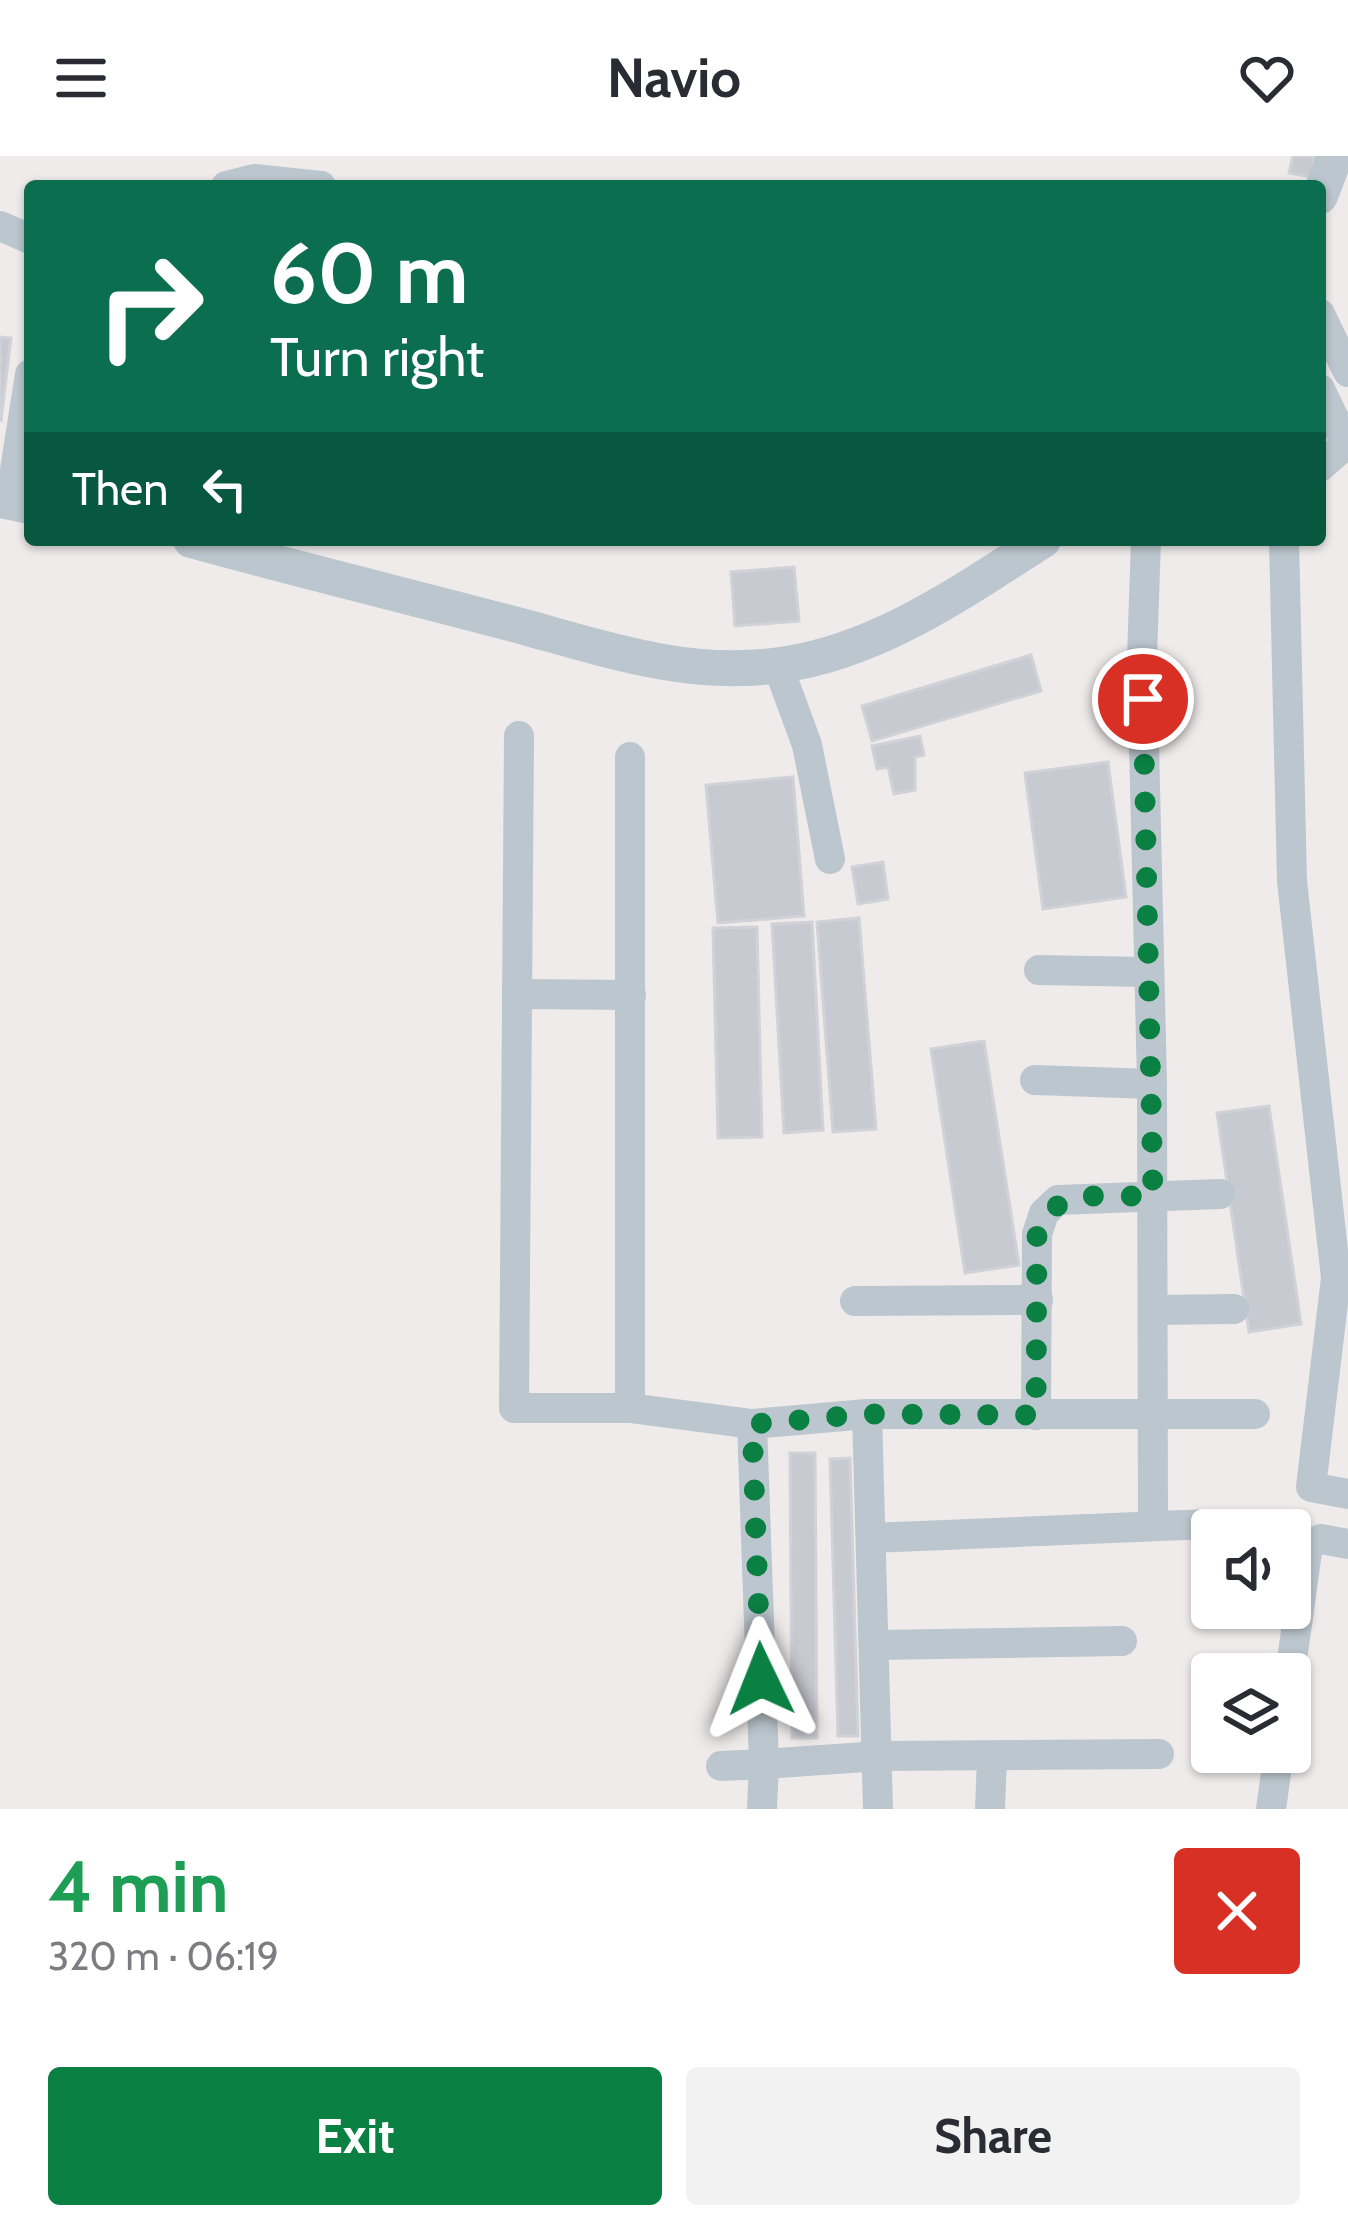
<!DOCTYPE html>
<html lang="en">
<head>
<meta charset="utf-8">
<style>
	body { margin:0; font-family:Cabin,sans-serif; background:#f2f2f3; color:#2b2b33; height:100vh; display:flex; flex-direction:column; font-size:45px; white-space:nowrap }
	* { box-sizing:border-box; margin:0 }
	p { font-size:39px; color:#7c7c81 }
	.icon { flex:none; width:66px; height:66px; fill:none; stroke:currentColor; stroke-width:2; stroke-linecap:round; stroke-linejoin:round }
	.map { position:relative; height:1653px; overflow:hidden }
	.sheet { display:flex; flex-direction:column; background:#fff; flex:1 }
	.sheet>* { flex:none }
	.guide { position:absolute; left:24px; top:24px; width:1302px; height:366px; border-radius:12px; box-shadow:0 3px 9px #0004; background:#0b6e4f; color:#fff; overflow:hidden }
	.buttons { position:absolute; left:1191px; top:1353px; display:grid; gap:24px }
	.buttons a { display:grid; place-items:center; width:120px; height:120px; border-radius:12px; background:#fff; box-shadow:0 3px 9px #0004; font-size:60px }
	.pin { position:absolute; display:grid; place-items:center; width:102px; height:102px; color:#fff; margin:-51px; border:6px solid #fff; border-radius:50%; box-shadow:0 3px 12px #0007 }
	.me { position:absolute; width:132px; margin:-66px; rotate:358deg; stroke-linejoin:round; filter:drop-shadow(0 0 9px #0008) }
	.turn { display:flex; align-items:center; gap:42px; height:252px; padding:0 48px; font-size:54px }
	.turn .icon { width:156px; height:156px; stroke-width:2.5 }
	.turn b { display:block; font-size:84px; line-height:102px }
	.then { display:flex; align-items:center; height:114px; padding:0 48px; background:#0003; gap:24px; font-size:45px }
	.round { display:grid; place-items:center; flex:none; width:126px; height:126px; border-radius:12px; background:#f2f2f3 }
	.overview { display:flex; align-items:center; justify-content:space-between; height:204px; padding:0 48px }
	h1 { font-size:72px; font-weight:700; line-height:90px; color:#1e9e55 }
	.button { display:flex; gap:24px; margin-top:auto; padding:24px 48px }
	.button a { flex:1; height:138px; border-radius:12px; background:#0b8043; color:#fff; font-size:48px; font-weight:700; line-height:138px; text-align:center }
	.button a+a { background:#f2f2f3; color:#2b2b33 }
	header { display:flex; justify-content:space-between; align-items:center; height:156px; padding:0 48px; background:#fff; font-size:54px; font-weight:700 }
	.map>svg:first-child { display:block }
	.building { fill:#c8cad1; stroke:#d0d2d7; stroke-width:3 }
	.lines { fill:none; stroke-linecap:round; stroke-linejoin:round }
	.minor { stroke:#bcc6ce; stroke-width:30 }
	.tertiary { stroke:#bcc6ce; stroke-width:36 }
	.route { stroke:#0b8043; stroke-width:21; stroke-dasharray:0 37.8 }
</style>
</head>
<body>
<header><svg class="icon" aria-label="menu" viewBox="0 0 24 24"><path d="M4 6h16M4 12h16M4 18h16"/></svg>Navio<svg class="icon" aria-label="heart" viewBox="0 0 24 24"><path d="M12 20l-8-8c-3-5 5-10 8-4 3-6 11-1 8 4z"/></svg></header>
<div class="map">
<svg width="1348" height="1653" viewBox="0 0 1348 1653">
	<rect width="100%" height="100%" fill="#efebeb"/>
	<g class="building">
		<polygon points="1293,0 1315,0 1311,21 1289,17"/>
		<polygon points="0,181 11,182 1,264 0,263"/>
		<polygon points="794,411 799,465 735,470 731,416"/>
		<polygon points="1031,499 1041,535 872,585 862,550"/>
		<polygon points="920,580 924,599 915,601 915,634 894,638 888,611 877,613 872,590"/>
		<polygon points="1108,606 1126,741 1043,753 1025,617"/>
		<polygon points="793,621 804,760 718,767 706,629"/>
		<polygon points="883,706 888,743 858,748 852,711"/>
		<polygon points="859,762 876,973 833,976 817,766"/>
		<polygon points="812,766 823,974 784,977 772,768"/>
		<polygon points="757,771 762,981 718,982 713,772"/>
		<polygon points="984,885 1019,1109 965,1117 931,893"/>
		<polygon points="1269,950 1301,1168 1249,1176 1217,957"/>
		<polygon points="790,1297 815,1297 817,1582 792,1582"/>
		<polygon points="850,1302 858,1580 838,1580 830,1303"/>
	</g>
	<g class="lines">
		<g class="minor">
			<polyline points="226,30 254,23 321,30"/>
			<polyline points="0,70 30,83"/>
			<polyline points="1320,158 1348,216"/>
			<polyline points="1320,233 1348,292"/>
			<polyline points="1320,311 1346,288"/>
			<polyline points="10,346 30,218"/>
			<polyline points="1146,384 1142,501 1152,928 1153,1370"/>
			<polyline points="1284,384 1292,725 1336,1122 1311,1331 1348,1338"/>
			<polyline points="778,510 807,589 830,703"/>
			<polyline points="519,580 514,1252 630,1252 752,1268"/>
			<polyline points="630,601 630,1252"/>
			<polyline points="1039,814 1148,816"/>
			<polyline points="517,838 631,839"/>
			<polyline points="1035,924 1152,928"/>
			<polyline points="855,1145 1038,1144"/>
			<polyline points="1153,1154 1234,1153"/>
			<polyline points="867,1258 878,1653"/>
			<polyline points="1036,1259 1037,1078 1044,1057 1058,1044 1220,1038"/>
			<polyline points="871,1382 1209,1368"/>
			<polyline points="875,1489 1122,1485"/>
			<polyline points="1290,1518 1308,1389 1321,1383 1348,1388"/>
			<polyline points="721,1610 764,1608 752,1268 867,1258 1255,1258"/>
			<polyline points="762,1653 764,1608 879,1600 1159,1598"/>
			<polyline points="990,1653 992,1602"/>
			<polyline points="1271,1653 1279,1596"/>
		</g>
		<g class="tertiary">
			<polyline points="1320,40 1335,0"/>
			<polyline points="0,344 30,350"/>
			<path d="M 191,384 C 303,415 416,442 528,472 C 611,495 693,522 780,509 C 877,496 962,436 1043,384"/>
		</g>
	</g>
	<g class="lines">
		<path class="route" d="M 761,1523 L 752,1268 L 867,1258 L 1036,1259 L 1037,1078 C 1053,1028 1107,1042 1153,1040 L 1143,543"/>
	</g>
</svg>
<div class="buttons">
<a><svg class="icon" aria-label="sound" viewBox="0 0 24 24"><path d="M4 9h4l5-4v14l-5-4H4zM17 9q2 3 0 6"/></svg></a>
<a><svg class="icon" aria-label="layers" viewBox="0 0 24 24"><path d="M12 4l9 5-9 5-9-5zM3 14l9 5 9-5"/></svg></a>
</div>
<div class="pin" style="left:1143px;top:543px;background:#d93025"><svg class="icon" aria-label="arrive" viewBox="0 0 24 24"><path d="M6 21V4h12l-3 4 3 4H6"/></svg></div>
<svg class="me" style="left:761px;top:1523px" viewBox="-20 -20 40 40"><path d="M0-17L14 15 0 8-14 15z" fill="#0b8043" stroke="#fff" stroke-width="4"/></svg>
<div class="guide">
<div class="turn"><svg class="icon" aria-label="right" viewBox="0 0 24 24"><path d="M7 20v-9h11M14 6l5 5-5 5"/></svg><div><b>60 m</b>Turn right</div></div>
<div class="then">Then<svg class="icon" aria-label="left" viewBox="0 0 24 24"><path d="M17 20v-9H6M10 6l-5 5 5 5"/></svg></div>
</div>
</div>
<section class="sheet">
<div class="overview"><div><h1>4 min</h1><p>320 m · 06:19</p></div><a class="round" style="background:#d93025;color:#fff"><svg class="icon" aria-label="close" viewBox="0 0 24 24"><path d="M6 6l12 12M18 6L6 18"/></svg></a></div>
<div class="button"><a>Exit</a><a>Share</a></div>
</section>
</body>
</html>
